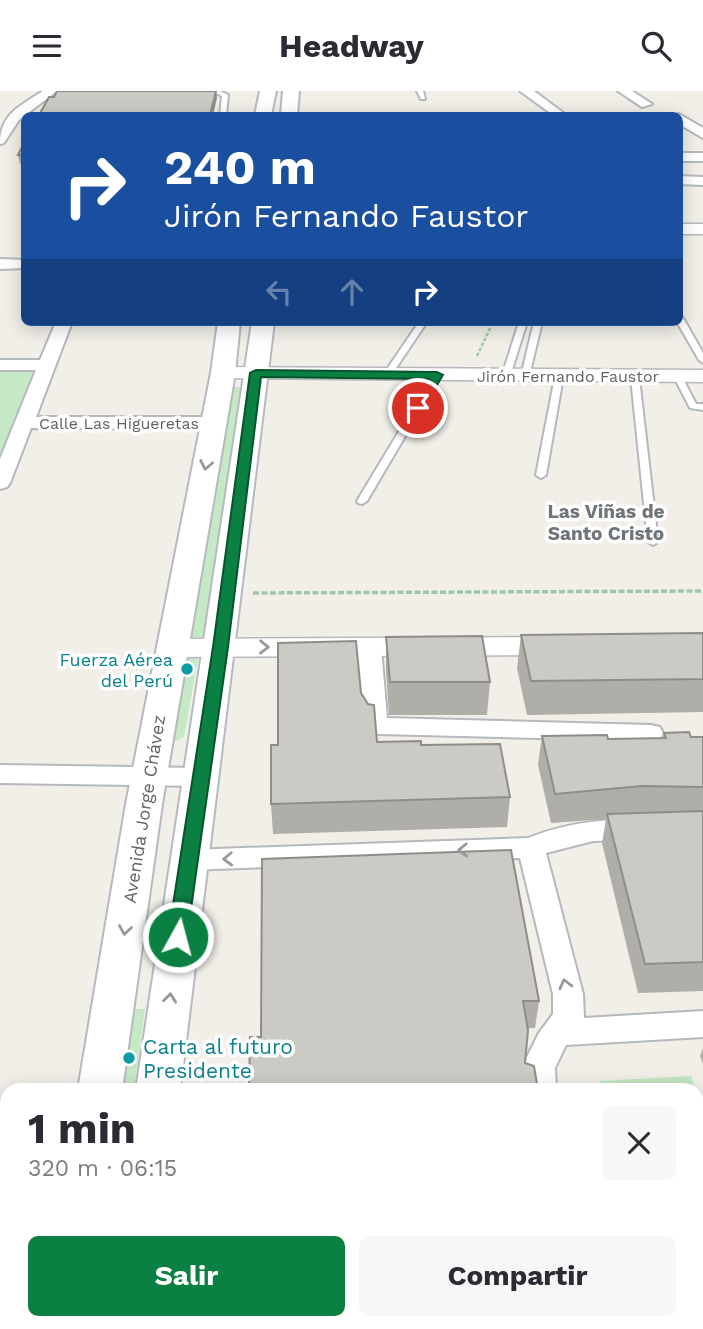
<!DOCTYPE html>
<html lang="es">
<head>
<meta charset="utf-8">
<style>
	body { margin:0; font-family:"Work Sans",sans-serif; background:#f7f7f7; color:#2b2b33; height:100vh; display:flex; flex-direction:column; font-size:26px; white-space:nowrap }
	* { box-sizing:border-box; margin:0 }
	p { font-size:23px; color:#7c7c81 }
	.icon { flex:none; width:38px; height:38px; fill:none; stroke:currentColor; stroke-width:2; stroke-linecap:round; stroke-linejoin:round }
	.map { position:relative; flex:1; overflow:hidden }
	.drawer { position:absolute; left:0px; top:992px; width:704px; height:247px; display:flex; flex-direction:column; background:#fff; border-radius:21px 21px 0 0; box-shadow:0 4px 18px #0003 }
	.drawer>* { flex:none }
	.banner { position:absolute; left:21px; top:21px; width:662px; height:214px; border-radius:10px; box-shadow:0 4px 18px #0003; background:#1a4fa0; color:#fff; overflow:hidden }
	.pin { position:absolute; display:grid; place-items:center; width:60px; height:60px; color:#fff; margin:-30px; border:4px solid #fff; border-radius:50%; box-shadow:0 2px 7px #0007 }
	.me { position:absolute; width:77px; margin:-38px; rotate:7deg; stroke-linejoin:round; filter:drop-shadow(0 0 5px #0008) }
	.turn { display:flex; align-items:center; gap:24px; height:147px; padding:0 28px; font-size:32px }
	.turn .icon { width:91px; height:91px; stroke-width:2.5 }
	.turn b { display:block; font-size:49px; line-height:60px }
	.lanes { display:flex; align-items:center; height:66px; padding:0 28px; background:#0003; justify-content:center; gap:35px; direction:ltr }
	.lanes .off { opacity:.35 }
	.round { display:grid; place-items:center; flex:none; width:74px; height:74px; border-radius:10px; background:#f7f7f7 }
	.head { display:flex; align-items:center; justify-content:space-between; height:119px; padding:0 28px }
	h1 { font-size:42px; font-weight:700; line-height:52px }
	.action { display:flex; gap:14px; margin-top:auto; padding:14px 28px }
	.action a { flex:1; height:80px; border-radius:10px; background:#0b8043; color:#fff; font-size:28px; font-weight:700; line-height:80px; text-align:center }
	.action a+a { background:#f7f7f7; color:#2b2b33 }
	header { display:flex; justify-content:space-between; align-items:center; height:91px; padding:0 28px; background:#fff; font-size:32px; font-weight:700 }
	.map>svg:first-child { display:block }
	.green { fill:#c5e8c5 }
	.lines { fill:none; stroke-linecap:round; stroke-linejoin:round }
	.service-casing { stroke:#b5b8bc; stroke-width:4 }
	.minor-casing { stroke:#b5b8bc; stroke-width:4 }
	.tertiary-casing { stroke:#b5b8bc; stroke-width:3 }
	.secondary-casing { stroke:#b6babf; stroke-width:4 }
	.path-far1 { stroke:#9cc7a9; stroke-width:2.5; stroke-dasharray:3.5 2; stroke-linecap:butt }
	.path { stroke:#9cc7a9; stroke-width:3.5; stroke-dasharray:6 2.5; stroke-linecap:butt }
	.service { fill:#fff; fill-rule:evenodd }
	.minor { fill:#fff; fill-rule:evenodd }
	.tertiary { fill:#fff; fill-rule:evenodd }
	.secondary { fill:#fff; fill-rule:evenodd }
	.wall { fill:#afaea9 }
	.shaded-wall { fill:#8f8d8a }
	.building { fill:#cccac5; stroke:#8f8d8a; stroke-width:2 }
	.oneway { stroke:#979a9d }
	.route { fill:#0b8043; stroke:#07532c; stroke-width:2 }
	.culture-dot { fill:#0f9aa8; stroke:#fff; stroke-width:2.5 }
	.labels { text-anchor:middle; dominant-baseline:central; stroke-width:7; stroke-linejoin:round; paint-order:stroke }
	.far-street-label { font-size:16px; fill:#5f6368; stroke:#fff }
	.culture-label { font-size:18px; fill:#0d838f; stroke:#fff; text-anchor:end }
	.street-label { font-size:18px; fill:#5f6368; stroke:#fff }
	.neighbourhood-label { font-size:19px; font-weight:bold; fill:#70757a; stroke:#fff }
	.near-culture-label { font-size:21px; fill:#0d838f; stroke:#fff; text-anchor:start }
</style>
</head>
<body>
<header><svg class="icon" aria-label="menu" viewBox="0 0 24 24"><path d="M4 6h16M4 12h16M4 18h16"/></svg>Headway<svg class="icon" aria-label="search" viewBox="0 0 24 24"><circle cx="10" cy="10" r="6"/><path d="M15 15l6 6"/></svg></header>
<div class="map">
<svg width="703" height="1238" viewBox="0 0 703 1238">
	<rect width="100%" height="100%" fill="#f1efe8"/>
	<g class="green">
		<polygon points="0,277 30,278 36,281 0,383"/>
		<polygon points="231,296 242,296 204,546 189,546"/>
		<polygon points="182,566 198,567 184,646 165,654"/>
		<polygon points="126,918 145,918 134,999 113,999"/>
		<polygon points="691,985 695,999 601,999 599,990"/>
		<polygon points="696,1004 703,1026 703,1129 697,1129"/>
	</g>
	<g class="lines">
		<g class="service-casing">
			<g id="service">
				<polygon points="212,0 220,0 228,4 226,24 220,24 222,5"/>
				<polygon points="417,0 423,0 425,8 421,8"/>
				<polygon points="679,225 683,227 703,262 703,272 699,269 677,231 679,231"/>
				<polygon points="419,231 427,231 390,286 384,286 383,284"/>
				<polygon points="519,231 527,231 510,285 503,287 502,285"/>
				<polygon points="534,231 542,231 529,285 525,288 521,285"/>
				<polygon points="437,281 441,284 367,410 362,413 358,412 357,410 433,284"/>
				<polygon points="559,283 563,286 546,384 541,387 536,384 555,286"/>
				<polygon points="678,283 682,286 696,313 703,313 703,319 690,317 674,286"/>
				<polygon points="635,284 639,287 658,451 653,454 648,451 631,287"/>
			</g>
		</g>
		<g class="minor-casing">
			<g id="minor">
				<path d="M 43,0 L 57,0 L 19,29 L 4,52 L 0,53 C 0,23 20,15 43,0 Z"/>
				<polygon points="520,0 534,0 566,24 553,24"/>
				<polygon points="618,0 632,0 652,13 642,16"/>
				<polygon points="679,23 703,37 703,47 679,33 679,24 675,24"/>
				<rect x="679" y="62" width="24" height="8"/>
				<polygon points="679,85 703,86 703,94 679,93"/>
				<polygon points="0,168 24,169 24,177 0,178"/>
				<polygon points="56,231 72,231 36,326 213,326 222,332 213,338 31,337 10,392 7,396 0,398 0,368 36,279 0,279 0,269 40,269"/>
				<polygon points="369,550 377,552 381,557 387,627 651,634 660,636 663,642 660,648 651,650 379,643 370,641 363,632 357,557 361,552"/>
				<polygon points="0,674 199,677 208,680 212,686 208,692 199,695 0,692"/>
				<path d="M 703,727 L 703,747 L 593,750 L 546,762 L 583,903 L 584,927 L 703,920 L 703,946 L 566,954 L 555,977 L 556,999 L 524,999 L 526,968 L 539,942 L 553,923 L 553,903 L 520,767 L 188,779 L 178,776 L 174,769 L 178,762 L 188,759 L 528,747 C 584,724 644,728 703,727 Z"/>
				<polygon points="703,1172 703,1208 696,1209 696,1173"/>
				<polygon points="46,1232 154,1232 151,1238 46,1238"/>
			</g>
		</g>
		<g class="tertiary-casing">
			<g id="tertiary">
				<rect x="679" y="133" width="24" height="10"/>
				<polygon points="223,276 703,279 703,291 215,287 212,282 215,277"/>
				<polygon points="560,546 570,549 574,555 570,561 560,564 172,566 162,563 158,557 162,551 172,548"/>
			</g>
		</g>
		<g class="secondary-casing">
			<g id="secondary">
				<polygon points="260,0 276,0 271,24 255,24"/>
				<polygon points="283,0 299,0 297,24 281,24"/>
				<polygon points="218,231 240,231 235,282 162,713 122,999 78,999 126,713 211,282"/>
				<polygon points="252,231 274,231 180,999 136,999"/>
				<polygon points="38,1232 88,1232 87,1238 37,1238"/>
				<polygon points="103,1232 153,1232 152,1238 102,1238"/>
			</g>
		</g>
		<polyline class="path-far1" points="477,265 493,231"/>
		<polyline class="path" points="253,502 703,500"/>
		<use href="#service" class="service"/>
		<use href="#minor" class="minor"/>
		<use href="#tertiary" class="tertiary"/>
		<use href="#secondary" class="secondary"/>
	</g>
	<g class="wall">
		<polygon points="24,52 24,73 20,73 18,64"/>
		<polygon points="703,542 703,621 527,624 517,577 521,544"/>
		<polygon points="386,546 490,591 487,624 389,624 386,579"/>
		<polygon points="361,602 377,651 421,654 510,706 507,736 273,743 271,713 278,654"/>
		<polygon points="664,642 691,646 703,646 703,900 638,902 602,752 606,728 551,732 538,674 542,645 608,648 663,647"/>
		<polygon points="262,768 539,910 535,937 261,946"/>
		<polygon points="703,957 703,973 700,965"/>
	</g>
	<polygon class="shaded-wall" points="216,0 217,7 213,24 210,24"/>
	<g class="building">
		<polygon points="57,0 216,0 210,24 39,24 49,6 54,6"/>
		<polygon points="24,52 24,64 18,64"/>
		<polygon points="703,542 703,588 531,590 521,544"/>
		<polygon points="482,545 490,591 390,591 386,546"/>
		<polygon points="356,550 361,602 368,613 374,614 377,651 421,650 421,654 500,653 510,706 271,713 271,654 278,654 278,552"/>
		<polygon points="689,641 691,646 703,646 703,696 642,695 555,703 542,645 607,644 608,648 666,647 664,642"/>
		<polygon points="703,720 703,871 645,873 607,723"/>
		<polygon points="511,759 539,910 523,910 528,939 525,972 534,975 538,999 249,999 250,946 261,946 262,768"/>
		<polygon points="230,1232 677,1232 678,1238 229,1238"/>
	</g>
	<defs><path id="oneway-chevron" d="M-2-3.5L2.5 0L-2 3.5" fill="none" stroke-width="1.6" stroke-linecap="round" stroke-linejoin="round" transform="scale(1.75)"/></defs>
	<g class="oneway">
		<use href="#oneway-chevron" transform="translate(206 374) rotate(101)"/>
		<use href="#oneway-chevron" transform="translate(264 556) rotate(1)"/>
		<use href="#oneway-chevron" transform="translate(463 759) rotate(178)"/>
		<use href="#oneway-chevron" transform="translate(228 768) rotate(178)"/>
		<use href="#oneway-chevron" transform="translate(125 839) rotate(99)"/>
		<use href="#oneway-chevron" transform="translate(565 893) rotate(-104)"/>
		<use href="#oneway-chevron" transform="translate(170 907) rotate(-83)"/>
	</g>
	<polygon class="route" points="256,279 437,281 443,284 422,319 418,320 412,317 429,288 261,286 228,556 187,846 185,851 178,853 171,851 168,846 213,556 250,282"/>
	<g class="culture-dot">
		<circle cx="187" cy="578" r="7"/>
		<circle cx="129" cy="967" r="7"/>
	</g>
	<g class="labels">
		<g class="far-street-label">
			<text x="568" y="285">Jirón Fernando Faustor</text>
			<text x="119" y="332">Calle Las Higueretas</text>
		</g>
		<g class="culture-label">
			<text x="173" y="568">Fuerza Aérea<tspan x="173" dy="21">del Perú</tspan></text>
		</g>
		<g class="street-label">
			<text transform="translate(144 718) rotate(-81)">Avenida Jorge Chávez</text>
		</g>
		<g class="neighbourhood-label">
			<text x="606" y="420">Las Viñas de<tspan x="606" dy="22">Santo Cristo</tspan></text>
		</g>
		<g class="near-culture-label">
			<text x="143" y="955">Carta al futuro<tspan x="143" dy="24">Presidente</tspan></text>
		</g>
	</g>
</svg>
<div class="pin" style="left:418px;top:317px;background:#d93025"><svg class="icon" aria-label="arrive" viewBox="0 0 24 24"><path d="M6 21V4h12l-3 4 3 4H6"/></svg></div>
<svg class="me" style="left:178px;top:846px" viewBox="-20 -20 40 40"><circle r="17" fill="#0b8043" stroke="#fff" stroke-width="3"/><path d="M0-11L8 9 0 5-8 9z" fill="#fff"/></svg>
<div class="banner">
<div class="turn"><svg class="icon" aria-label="right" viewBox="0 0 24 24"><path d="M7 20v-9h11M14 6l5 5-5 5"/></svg><div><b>240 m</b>Jirón Fernando Faustor</div></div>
<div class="lanes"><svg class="icon off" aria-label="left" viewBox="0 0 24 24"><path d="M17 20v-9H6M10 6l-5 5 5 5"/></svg><svg class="icon off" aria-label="ahead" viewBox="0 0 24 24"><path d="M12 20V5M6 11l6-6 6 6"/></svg><svg class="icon" aria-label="right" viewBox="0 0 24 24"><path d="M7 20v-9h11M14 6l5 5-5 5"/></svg></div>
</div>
<section class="drawer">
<div class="head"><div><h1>1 min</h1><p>320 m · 06:15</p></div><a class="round"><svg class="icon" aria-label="close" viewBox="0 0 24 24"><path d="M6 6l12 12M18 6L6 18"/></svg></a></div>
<div class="action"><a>Salir</a><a>Compartir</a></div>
</section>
</div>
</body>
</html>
